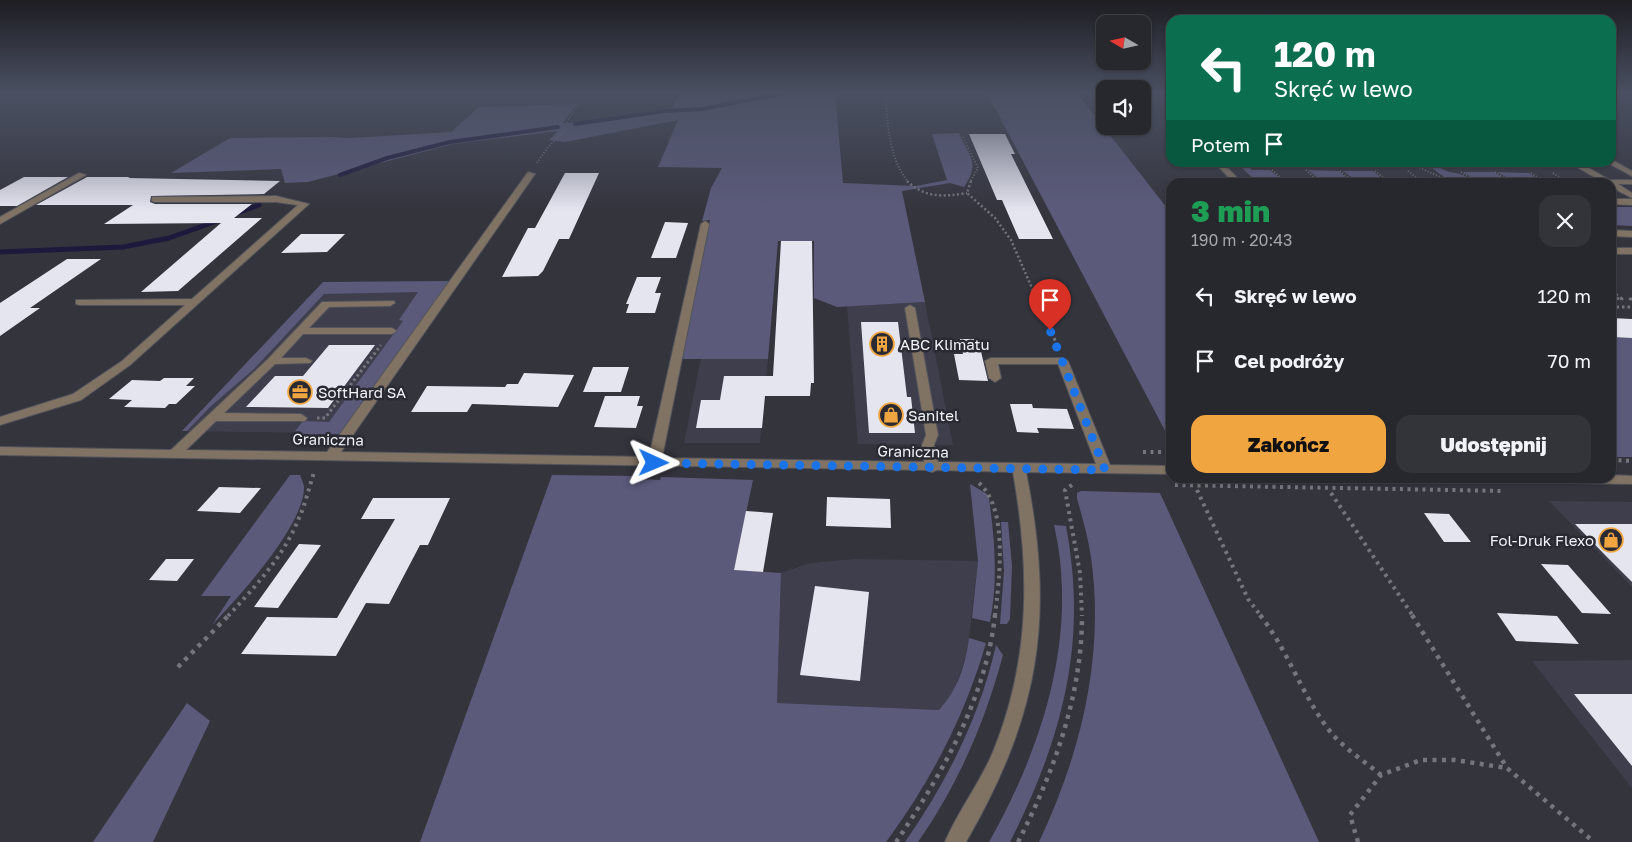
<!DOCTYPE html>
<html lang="pl">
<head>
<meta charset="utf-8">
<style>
	body { margin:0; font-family:"Golos Text",sans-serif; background:#33333a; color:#f1f3f6; height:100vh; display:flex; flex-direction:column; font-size:19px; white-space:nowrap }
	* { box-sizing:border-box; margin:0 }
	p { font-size:16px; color:#a4a5aa }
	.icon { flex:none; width:28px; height:28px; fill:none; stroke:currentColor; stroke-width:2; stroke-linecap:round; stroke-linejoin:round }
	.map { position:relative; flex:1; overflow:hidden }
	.panel { position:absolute; left:1166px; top:178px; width:450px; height:305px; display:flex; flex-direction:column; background:#27272e; border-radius:15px; box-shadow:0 1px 4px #0004,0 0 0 1px #43444a }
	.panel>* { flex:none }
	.guide { position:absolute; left:1166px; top:15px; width:450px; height:152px; border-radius:15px; box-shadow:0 1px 4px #0004,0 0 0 1px #43444a; background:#0b6e4f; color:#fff; overflow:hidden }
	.needle { width:32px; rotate:279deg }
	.buttons { position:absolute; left:1096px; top:15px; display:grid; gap:10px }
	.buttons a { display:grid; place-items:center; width:55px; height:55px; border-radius:10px; background:#27272e; box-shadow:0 1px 4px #0004,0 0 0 1px #43444a; font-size:25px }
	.pin { position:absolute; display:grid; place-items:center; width:42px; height:42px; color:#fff; margin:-51px -21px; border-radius:50% 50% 50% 0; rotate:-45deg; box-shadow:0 0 5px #0007 }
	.pin .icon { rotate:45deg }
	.me { position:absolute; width:55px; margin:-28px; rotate:91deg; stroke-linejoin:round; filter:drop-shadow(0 0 4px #0008) }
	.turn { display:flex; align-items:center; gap:18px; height:105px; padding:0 25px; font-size:22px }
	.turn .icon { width:65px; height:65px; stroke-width:2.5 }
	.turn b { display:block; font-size:35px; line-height:42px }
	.then { display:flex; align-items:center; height:48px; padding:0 25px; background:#0003; gap:10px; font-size:19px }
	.round { display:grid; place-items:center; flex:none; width:52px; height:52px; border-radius:15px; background:#33333a }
	.headline { display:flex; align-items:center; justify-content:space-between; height:85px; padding:0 25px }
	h1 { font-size:30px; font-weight:800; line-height:38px; color:#1e9e55 }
	.action { display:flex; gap:10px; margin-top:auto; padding:10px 25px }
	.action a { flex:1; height:58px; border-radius:15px; background:#f1a540; color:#111; font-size:20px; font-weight:800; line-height:58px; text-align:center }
	.action a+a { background:#33333a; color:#f1f3f6 }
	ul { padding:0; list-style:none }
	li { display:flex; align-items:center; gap:15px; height:65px; padding:0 25px }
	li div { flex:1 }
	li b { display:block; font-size:19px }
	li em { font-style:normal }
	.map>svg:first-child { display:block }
	.built { fill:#3e3e4d }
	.green { fill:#5b5a7b }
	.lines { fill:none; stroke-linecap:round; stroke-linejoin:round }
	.stream-far1 { stroke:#1d193c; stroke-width:4 }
	.stream { stroke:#1d193c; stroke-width:5 }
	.building { fill:#e5e5f0 }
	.minor-casing { stroke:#52535b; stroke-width:2 }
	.path-far4 { stroke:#75757d; stroke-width:2; stroke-dasharray:1 2; stroke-linecap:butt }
	.path-far3 { stroke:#75757d; stroke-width:2.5; stroke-dasharray:2 2.5; stroke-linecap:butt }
	.path-far2 { stroke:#75757d; stroke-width:3; stroke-dasharray:2.5 3; stroke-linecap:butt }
	.path-far1 { stroke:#75757d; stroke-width:4; stroke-dasharray:3 4.5; stroke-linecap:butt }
	.path { stroke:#75757d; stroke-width:4.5; stroke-dasharray:4 5.5; stroke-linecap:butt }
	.minor { fill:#817363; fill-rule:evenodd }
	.route { stroke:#1a73e8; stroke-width:9; stroke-dasharray:0 16.2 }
	.labels { text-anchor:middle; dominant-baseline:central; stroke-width:5; stroke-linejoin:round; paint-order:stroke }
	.poi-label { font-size:15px; fill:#f2f3f8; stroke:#2a2a33; text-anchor:start }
	.street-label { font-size:15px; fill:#f2f3f8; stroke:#2a2a33 }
</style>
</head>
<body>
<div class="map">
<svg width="1632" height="842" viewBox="0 0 1632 842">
	<rect width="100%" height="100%" fill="#34343d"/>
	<g class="built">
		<polygon points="440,281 343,420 311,433 182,431 323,282"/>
		<polygon points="925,302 953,445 858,444 847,306"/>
		<polygon points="701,358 768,359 760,443 684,443"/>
		<polygon points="1549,501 1632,502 1632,587 1553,505"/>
		<polygon points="855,559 978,561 967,654 951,698 939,710 777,703 781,573 810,563"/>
		<polygon points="1632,660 1632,788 1532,661"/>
	</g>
	<g class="green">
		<path d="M 679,93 L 835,93 L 843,183 L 916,186 L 947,180 L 932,134 L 959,133 C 969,157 981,162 964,187 L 950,183 L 902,191 L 925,302 L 837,307 L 814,298 L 814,241 L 778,241 L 768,359 L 682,359 L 710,220 L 702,221 L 711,188 L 722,168 L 658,167 L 678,120 L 565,142 L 549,140 L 558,131 L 453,144 L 308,182 L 285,183 L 281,169 L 171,173 L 230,138 L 332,137 L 350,138 L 451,132 L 479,107 L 577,104 L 563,123 L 570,123 L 672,108 Z"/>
		<polygon points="987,93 1077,93 1171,213 1171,442"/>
		<path d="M 1425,163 C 1436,162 1438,168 1447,171 C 1458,175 1457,171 1470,179 L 1447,179 Z"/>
		<polygon points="1229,165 1247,165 1252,170 1270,170 1283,181 1256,181 1241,167"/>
		<polygon points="1308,170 1339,171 1351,182 1323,182"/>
		<polygon points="1343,171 1373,171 1386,182 1358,182"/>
		<polygon points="1463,172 1494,172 1505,179 1475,180"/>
		<polygon points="1497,172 1529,173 1539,180 1511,180"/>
		<polygon points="1611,207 1632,207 1632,226 1611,225"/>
		<polygon points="451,281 340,434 292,435 303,421 329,422 403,321 399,320 418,292 324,294 254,369 210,407 187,431 182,431 323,282"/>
		<polygon points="1611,337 1632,338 1632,457 1611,457"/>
		<path d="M 290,475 L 300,475 C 301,478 303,482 304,486 C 306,524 237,599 212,625 L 231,596 L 201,596 Z"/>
		<path d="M 552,475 L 639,476 L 639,479 L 660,480 L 661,477 L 753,480 L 734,570 L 781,573 L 777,703 L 939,710 C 957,691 966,664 969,638 L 986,643 C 965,716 931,781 886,842 L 420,842 Z"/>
		<path d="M 970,484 L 987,494 L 989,499 C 995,540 998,581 990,622 L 972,618 L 978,561 Z"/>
		<path d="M 1081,491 L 1160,493 L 1319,842 L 1039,842 C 1081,753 1105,656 1091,557 C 1088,537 1082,517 1077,498 L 1077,493 Z"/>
		<polygon points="1001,522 1008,522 1012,566 1010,619 1007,624 1000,624 1004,571"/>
		<path d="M 1054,525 L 1066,526 C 1088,642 1063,737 1010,842 L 989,842 C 1043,746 1079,635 1054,525 Z"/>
		<path d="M 996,645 L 1003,655 C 985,722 958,785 918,842 L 905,842 C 947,782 980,716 996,645 Z"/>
		<polygon points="187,703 210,721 153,842 93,842"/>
	</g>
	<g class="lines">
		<g class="stream-far1">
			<polyline points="575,124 664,111 702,109 785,93"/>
			<polyline points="340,175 387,158 450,142 558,127"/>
		</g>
		<g class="stream">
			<polyline points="234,214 259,205"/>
			<polyline points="0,252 123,247 169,238 217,221"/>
		</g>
	</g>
	<g class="building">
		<polygon points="969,134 1005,134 1015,154 1011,154 1053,239 1019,239 1002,200 997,200"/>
		<polygon points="565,173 599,173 569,239 559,239 543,271 538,276 502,277 528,228 535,228"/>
		<polygon points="24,177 68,177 17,206 0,206 0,190"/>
		<polygon points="87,177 130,177 128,178 280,181 264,194 151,196 150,202 155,204 252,204 234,218 262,218 178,291 141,292 221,223 104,224 133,205 36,205"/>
		<polygon points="665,222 688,223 676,258 651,258"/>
		<polygon points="301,234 345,234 327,252 281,253"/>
		<polygon points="781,241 812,241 814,383 811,383 810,396 765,396 762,428 696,428 701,400 720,400 724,376 773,376"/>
		<polygon points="67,259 101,259 30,308 40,308 0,336 0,303"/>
		<polygon points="637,277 661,277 655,293 661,293 655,313 626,313 629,304 626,304"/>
		<polygon points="1611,318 1632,319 1632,338 1611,337"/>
		<polygon points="861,322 898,322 907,397 911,397 915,433 869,433"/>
		<polygon points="960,339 978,339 988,381 959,380 954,354 963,354"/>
		<polygon points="329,345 375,345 328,408 246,407 275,376 303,376"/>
		<polygon points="593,367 629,367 621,392 583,392"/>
		<polygon points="524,373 574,375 558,407 472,404 467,412 411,412 427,386 505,387 507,384 518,384"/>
		<polygon points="164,378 194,378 186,386 195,386 176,404 169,404 165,408 124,407 132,400 109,399 132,380 160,381"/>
		<polygon points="605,396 640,396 637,406 643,406 636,428 594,427"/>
		<polygon points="1010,404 1032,404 1033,408 1067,409 1074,429 1037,428 1039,433 1017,432"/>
		<polygon points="219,487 261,488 240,513 197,511"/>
		<polygon points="827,497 890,499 891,528 826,526"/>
		<polygon points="373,498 450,498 428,545 420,545 389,604 366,603 336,656 241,654 267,617 337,618 395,519 361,519"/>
		<polygon points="746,511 773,513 763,572 734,570"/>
		<polygon points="1424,513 1449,514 1471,542 1444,542"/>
		<polygon points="1575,524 1632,524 1632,582 1606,556"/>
		<polygon points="299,544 321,545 278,608 254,607"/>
		<polygon points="166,559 194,559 177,581 149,580"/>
		<polygon points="1541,564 1568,565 1611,614 1582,613"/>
		<polygon points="815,586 869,592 860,681 800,675"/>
		<polygon points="1497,613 1557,616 1579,644 1516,641"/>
		<polygon points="1574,694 1632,694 1632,766"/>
	</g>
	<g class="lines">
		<g class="minor-casing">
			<g id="minor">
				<polygon points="1612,160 1632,171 1632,176 1606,162 1611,162"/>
				<polygon points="1214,162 1222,162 1241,182 1233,182"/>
				<polygon points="1568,162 1578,162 1610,180 1632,180 1632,184 1618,184 1632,193 1632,198 1611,187 1611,182 1603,182"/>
				<path d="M 528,172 L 535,174 L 341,452 L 649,457 L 701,224 L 705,221 L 709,224 L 662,458 L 924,462 L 922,445 L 926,435 L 905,308 L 910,305 L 915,308 L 938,435 L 934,445 L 938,462 L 1096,464 L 1058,364 L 998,364 L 1001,378 L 995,382 L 989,378 L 985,361 L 991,358 L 1062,358 L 1068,361 L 1110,465 L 1171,466 L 1171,474 L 1026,472 C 1055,618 1040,713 966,842 L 945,842 C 958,811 980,783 993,752 C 1031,659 1030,569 1013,472 L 937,470 L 932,472 L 927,470 L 0,455 L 0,447 L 171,450 L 268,359 L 322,302 L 394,301 L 395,303 L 390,306 L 329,307 L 309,328 L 392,328 L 397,331 L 392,334 L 303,334 L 281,358 L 306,358 L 312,361 L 310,363 L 275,364 L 224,413 L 301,414 L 307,418 L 305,421 L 216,421 L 186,450 L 327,452 Z"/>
				<polygon points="79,173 86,175 0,224 0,217"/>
				<polygon points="276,196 309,204 130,365 81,400 0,425 0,417 73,394 122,361 185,305 80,305 76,304 76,300 192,299 298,205 276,202 155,202 152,201 152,197"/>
				<polygon points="1632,199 1632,205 1611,204 1611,200 1614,199"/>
				<polygon points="1611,230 1632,231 1632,237 1611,236"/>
				<rect x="1611" y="248" width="21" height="6"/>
				<polygon points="1611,475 1632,476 1632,484 1512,482 1505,478 1611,478"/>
			</g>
		</g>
		<g class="path-far4">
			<path d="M 885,93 C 888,123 888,157 908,182"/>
			<polyline points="963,137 978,168 970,182"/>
			<polyline points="1423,162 1431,168"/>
			<polyline points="1534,162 1536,163"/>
			<polyline points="537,163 548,147 563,132 568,120 586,93"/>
			<polyline points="1272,170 1285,182"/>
			<polyline points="1306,170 1319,182"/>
			<polyline points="1340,171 1354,182"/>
			<polyline points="1375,171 1385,179 1446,180 1414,165"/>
			<polyline points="1408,171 1418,179"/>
			<polyline points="1461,172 1473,180"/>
			<polyline points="1495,172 1507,180"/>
			<polyline points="1531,173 1543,181"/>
			<polyline points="1553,173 1565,181"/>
			<polyline points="1446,180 1576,181"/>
		</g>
		<g class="path-far3">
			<path d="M 907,181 C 925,198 943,197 967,193"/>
			<polyline points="971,181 967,193 995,218 1011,240 1035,295"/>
			<polyline points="1611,291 1616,295"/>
		</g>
		<g class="path-far2">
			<polyline points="1034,293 1058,347"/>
			<polyline points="1611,298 1622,299 1614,293"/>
			<polyline points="1632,299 1630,299 1632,300"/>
			<polyline points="1611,307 1632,307"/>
			<polyline points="1611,317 1613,318"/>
			<polyline points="317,418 325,418 381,345"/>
		</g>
		<g class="path-far1">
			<polyline points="1143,452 1171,452"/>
			<polyline points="1611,460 1632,461"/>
			<path d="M 979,483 C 1009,510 999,579 995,616"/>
			<polyline points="1072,485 1065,490 1080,573 1082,616"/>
			<polyline points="1175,485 1504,491"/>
			<polyline points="1197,490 1248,599 1261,616"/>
			<polyline points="1331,493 1413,616"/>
			<path d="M 228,616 C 255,587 284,556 299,518 C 306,503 309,486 315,470"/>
		</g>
		<g class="path">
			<path d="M 1260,615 C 1288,650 1301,694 1329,730 C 1342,747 1364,761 1381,775"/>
			<polyline points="1412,615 1507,768 1594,842"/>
			<polyline points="178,667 229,615"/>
			<path d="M 896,842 C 942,774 986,698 995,615"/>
			<path d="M 1018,842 C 1054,772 1082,695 1082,615"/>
			<polyline points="1358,842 1350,815 1381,775 1421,760 1455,760 1507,768"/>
		</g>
		<use href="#minor" class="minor"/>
	</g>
	<linearGradient id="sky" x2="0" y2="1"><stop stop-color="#1d1d22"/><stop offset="0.44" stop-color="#4a5062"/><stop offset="1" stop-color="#4a5062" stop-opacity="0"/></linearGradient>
	<rect width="1632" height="211" fill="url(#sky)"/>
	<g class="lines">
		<polyline class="route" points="654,463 1105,470 1050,330"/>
	</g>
	<defs>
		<g id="building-ring" transform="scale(1.25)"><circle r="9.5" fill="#2a2a33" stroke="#f1a540" stroke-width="1.5"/><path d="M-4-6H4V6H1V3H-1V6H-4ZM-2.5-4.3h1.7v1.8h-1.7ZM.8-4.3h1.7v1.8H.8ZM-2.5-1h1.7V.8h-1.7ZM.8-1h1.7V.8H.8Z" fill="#f1a540"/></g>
		<g id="office-ring" transform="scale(1.25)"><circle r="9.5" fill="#2a2a33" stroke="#f1a540" stroke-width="1.5"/><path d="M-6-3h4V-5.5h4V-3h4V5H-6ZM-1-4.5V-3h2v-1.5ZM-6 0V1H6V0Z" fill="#f1a540"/></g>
		<g id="shop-ring" transform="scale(1.25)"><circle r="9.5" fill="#2a2a33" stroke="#f1a540" stroke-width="1.5"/><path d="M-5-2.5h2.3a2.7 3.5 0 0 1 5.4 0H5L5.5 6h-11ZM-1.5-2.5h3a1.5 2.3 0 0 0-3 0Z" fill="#f1a540"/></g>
	</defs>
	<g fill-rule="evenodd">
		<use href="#building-ring" x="882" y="344"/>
		<use href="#office-ring" x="300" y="392"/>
		<use href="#shop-ring" x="891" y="415"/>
		<use href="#shop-ring" x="1611" y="540"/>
	</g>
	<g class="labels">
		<g class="poi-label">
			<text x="900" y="344">ABC Klimatu</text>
			<text x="318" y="392">SoftHard SA</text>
			<text x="908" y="415">Sanitel</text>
			<text x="1594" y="540" text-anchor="end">Fol-Druk Flexo</text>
		</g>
		<g class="street-label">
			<text transform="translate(328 439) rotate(1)">Graniczna</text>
			<text transform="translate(913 451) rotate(1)">Graniczna</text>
		</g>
	</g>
</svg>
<div class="buttons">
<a><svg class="needle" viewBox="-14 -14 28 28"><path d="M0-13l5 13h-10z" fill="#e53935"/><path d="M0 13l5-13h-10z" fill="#a4a5aa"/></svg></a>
<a><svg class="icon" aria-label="sound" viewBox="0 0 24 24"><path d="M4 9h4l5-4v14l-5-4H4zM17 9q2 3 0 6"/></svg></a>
</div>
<div class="pin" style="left:1050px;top:330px;background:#d93025"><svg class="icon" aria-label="arrive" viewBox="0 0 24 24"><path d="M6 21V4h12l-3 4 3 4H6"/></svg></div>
<svg class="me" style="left:654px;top:463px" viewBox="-20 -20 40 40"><path d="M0-17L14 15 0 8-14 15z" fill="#1a73e8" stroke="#fff" stroke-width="4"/></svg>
<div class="guide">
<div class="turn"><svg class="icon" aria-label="left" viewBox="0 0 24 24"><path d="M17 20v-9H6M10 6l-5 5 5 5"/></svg><div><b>120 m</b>Skręć w lewo</div></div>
<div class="then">Potem<svg class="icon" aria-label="arrive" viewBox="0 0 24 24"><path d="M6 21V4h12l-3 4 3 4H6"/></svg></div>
</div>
<section class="panel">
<div class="headline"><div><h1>3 min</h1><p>190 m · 20:43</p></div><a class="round"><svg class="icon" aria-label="close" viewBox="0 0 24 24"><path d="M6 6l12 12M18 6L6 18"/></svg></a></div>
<ul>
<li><svg class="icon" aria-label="left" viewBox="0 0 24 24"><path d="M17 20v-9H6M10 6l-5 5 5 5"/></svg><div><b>Skręć w lewo</b></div><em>120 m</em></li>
<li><svg class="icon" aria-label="arrive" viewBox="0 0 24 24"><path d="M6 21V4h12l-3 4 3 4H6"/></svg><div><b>Cel podróży</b></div><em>70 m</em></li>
</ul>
<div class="action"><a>Zakończ</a><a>Udostępnij</a></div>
</section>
</div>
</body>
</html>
